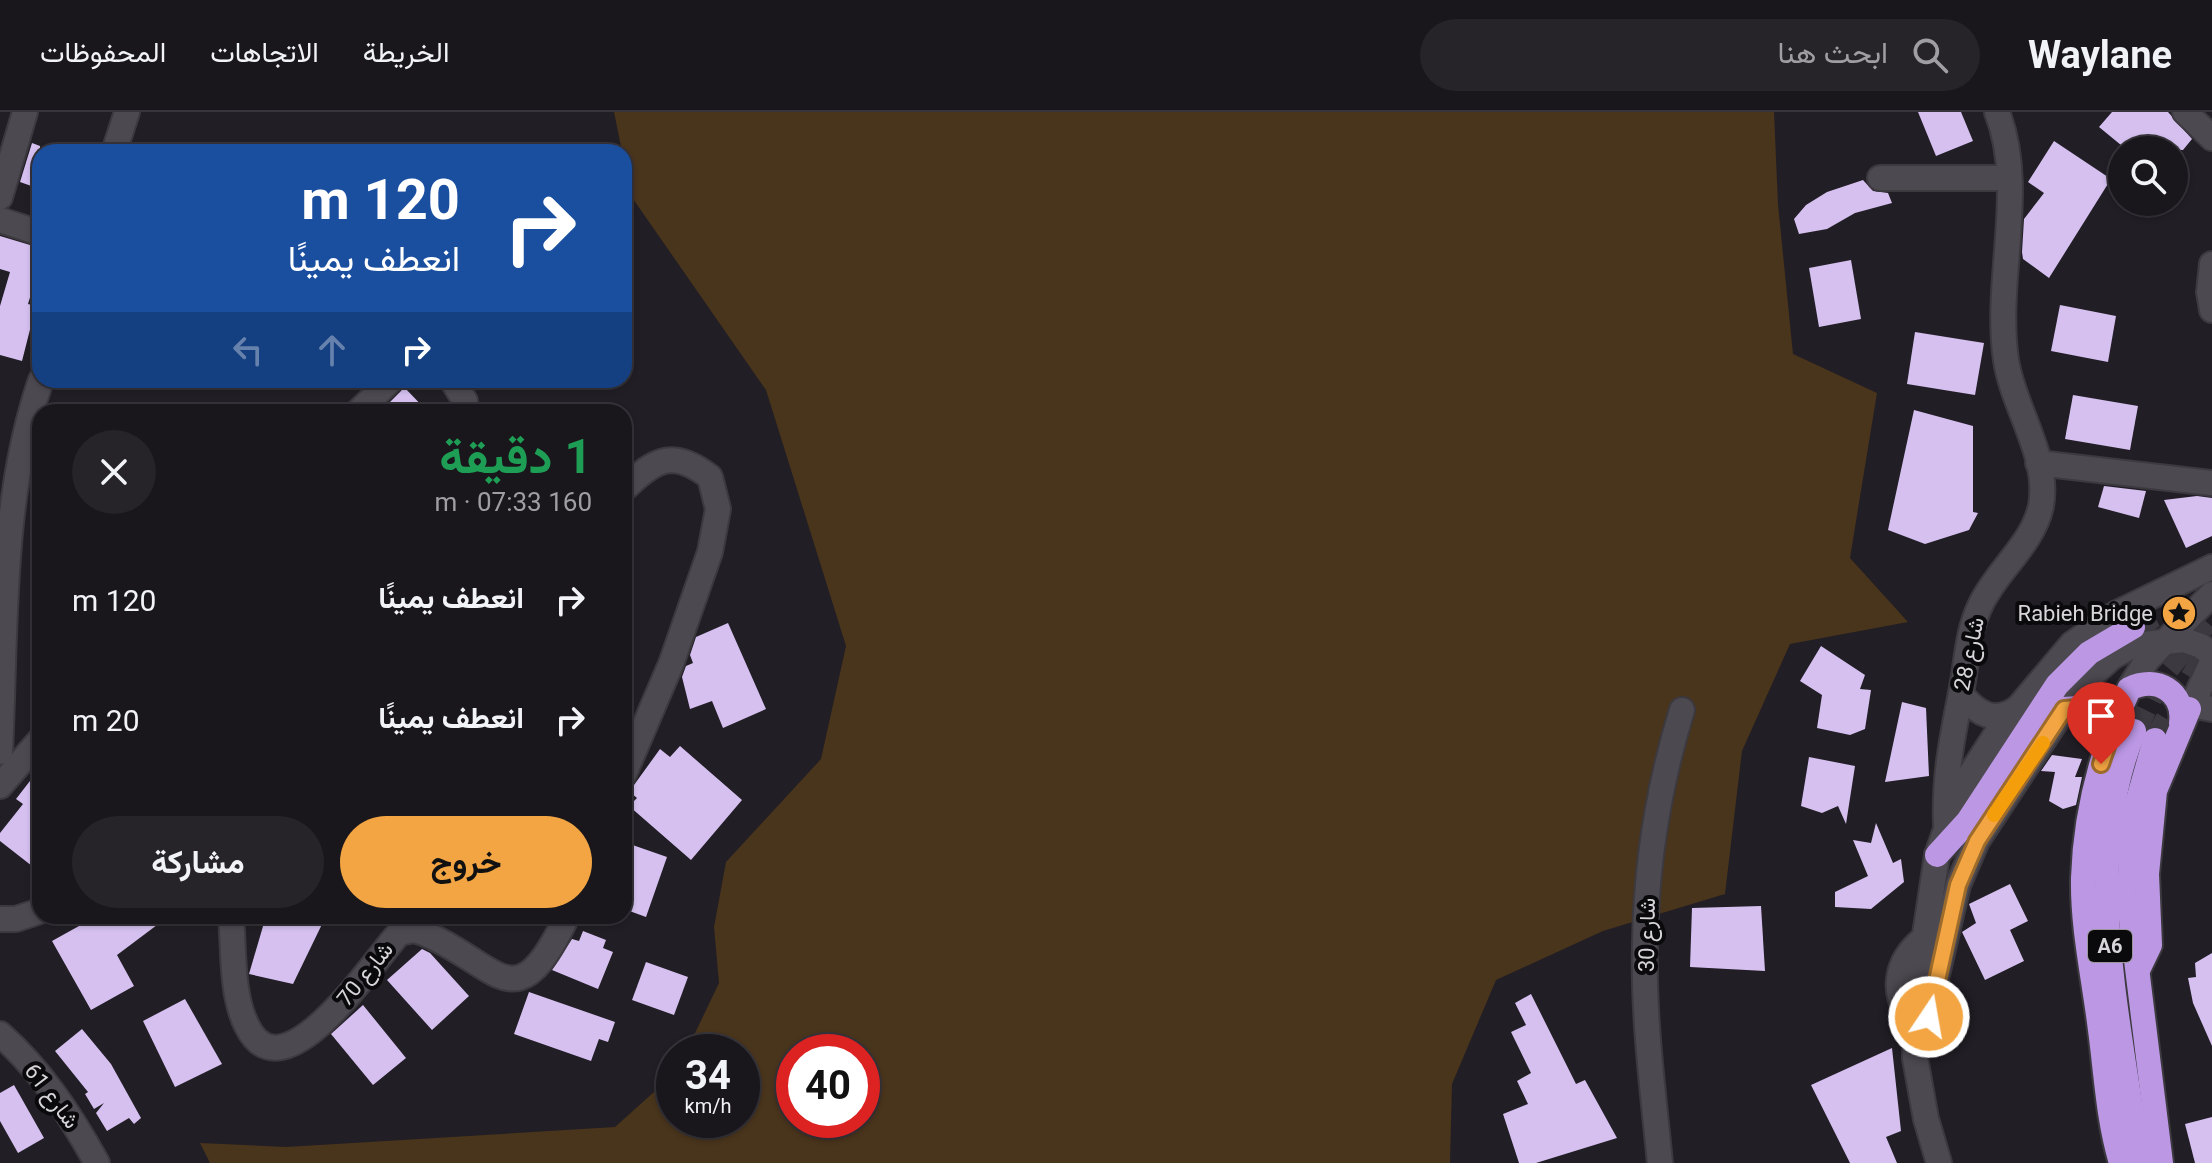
<!DOCTYPE html>
<html lang="ar">
<head>
<meta charset="utf-8">
<style>
	body { margin:0; font-family:Roboto,Vazirmatn,sans-serif; background:#262329; color:#f1f3f6; direction:rtl; height:100vh; display:flex; flex-direction:column; font-size:30px; white-space:nowrap }
	* { box-sizing:border-box; margin:0 }
	p { font-size:26px; color:#9f9fa3 }
	.icon { flex:none; width:44px; height:44px; fill:none; stroke:currentColor; stroke-width:2; stroke-linecap:round; stroke-linejoin:round }
	.map { position:relative; flex:1; overflow:hidden; direction:ltr }
	.side { position:absolute; left:32px; top:292px; width:600px; height:520px; display:flex; flex-direction:column; background:#19161c; border-radius:24px; box-shadow:0 2px 6px #0004,0 0 0 2px #37353b; direction:rtl }
	.side>* { flex:none }
	.hud { position:absolute; left:32px; top:32px; width:600px; height:244px; border-radius:24px; box-shadow:0 2px 6px #0004,0 0 0 2px #37353b; direction:rtl; background:#1a4fa0; color:#fff; overflow:hidden }
	.buttons { position:absolute; left:2108px; top:24px; display:grid; gap:16px }
	.buttons a { display:grid; place-items:center; width:80px; height:80px; border-radius:50%; background:#19161c; box-shadow:0 2px 6px #0004,0 0 0 2px #37353b; font-size:40px }
	.speed { position:absolute; left:656px; top:922px; display:flex; gap:16px; font-size:40px; font-weight:700; text-align:center }
	.speed>* { display:grid; place-content:center; width:104px; height:104px; border-radius:50%; background:#19161c; box-shadow:0 2px 6px #0004,0 0 0 2px #37353b; line-height:1 }
	.speed small { font-size:20px; font-weight:400 }
	.speed .limit { border:12px solid #d22; background:#fff; color:#111 }
	.pin { position:absolute; display:grid; place-items:center; width:68px; height:68px; color:#fff; margin:-82px -34px; border-radius:50% 50% 50% 0; rotate:-45deg; box-shadow:0 0 8px #0007 }
	.pin .icon { rotate:45deg }
	.me { position:absolute; width:88px; margin:-44px; rotate:12deg; stroke-linejoin:round; filter:drop-shadow(0 0 6px #0008) }
	.turn { display:flex; align-items:center; gap:28px; height:168px; padding:0 40px; font-size:36px }
	.turn .icon { width:104px; height:104px; stroke-width:2.5 }
	.turn b { display:block; font-size:56px; line-height:68px }
	.lanes { display:flex; align-items:center; height:76px; padding:0 40px; background:#0003; justify-content:center; gap:40px; direction:ltr }
	.lanes .off { opacity:.35 }
	.round { display:grid; place-items:center; flex:none; width:84px; height:84px; border-radius:42px; background:#262329 }
	.summary { display:flex; align-items:center; justify-content:space-between; height:136px; padding:0 40px }
	h1 { font-size:48px; font-weight:700; line-height:60px; color:#1e9e55 }
	.button { display:flex; gap:16px; margin-top:auto; padding:16px 40px }
	.button a { flex:1; height:92px; border-radius:48px; background:#f2a542; color:#111; font-size:32px; font-weight:700; line-height:92px; text-align:center }
	.button a+a { background:#262329; color:#f1f3f6 }
	ul { padding:0; list-style:none }
	li { display:flex; align-items:center; gap:24px; height:120px; padding:0 40px }
	li div { flex:1 }
	li b { display:block; font-size:30px }
	li em { font-style:normal }
	header { display:flex; align-items:center; gap:48px; box-sizing:border-box; height:112px; padding:0 40px; background:#19161c; border-bottom:2px solid #37353b }
	header strong { font-size:38px }
	nav { display:flex; gap:44px; margin-inline-start:auto; font-size:28px }
	.search { width:560px; height:72px; background:#262329; display:flex; align-items:center; gap:20px; box-sizing:border-box; padding:0 28px; border-radius:44px; color:#9f9fa3; font-size:30px }
	.map>svg:first-child { display:block }
	.green { fill:#49341c; fill-rule:evenodd }
	.building { fill:#d5c0f0 }
	.lines { fill:none; stroke-linecap:round; stroke-linejoin:round }
	.highway-tunnel { stroke:#3c3940; stroke-width:24; stroke-dasharray:24 12; stroke-linecap:butt }
	.minor-casing { stroke:#3c393f; stroke-width:28 }
	.highway-casing { stroke:#3c393f; stroke-width:28 }
	.minor { stroke:#4d4951; stroke-width:24 }
	.highway { stroke:#bb97e4; stroke-width:24 }
	.route-casing { stroke:#9d6b2b; stroke-width:20 }
	.route { stroke:#f2a542; stroke-width:14 }
	.slow { stroke:#f59e0b; stroke-width:14 }
	.labels { text-anchor:middle; dominant-baseline:central; stroke-width:8; stroke-linejoin:round; paint-order:stroke }
	.shield { fill:#0a090c; stroke:#9a989c; stroke-width:2 }
	.shield-label { font-size:20px; font-weight:bold; fill:#d7d5da }
	.poi-label { font-size:22px; fill:#d7d5da; stroke:#0a090c; text-anchor:end }
	.street-label { font-size:22px; fill:#d7d5da; stroke:#0a090c }
</style>
</head>
<body>
<header>
<strong>Waylane</strong>
<div class="search"><svg class="icon" aria-label="search" viewBox="0 0 24 24"><circle cx="10" cy="10" r="6"/><path d="M15 15l6 6"/></svg>ابحث هنا</div>
<nav><a>الخريطة</a><a>الاتجاهات</a><a>المحفوظات</a></nav>
</header>
<div class="map">
<svg width="2212" height="1051" viewBox="0 0 2212 1051">
	<rect width="100%" height="100%" fill="#211e25"/>
	<path class="green" d="M 614,0 L 1774,0 L 1778,92 L 1793,242 L 1877,281 L 1850,446 L 1908,510 L 1790,532 L 1742,639 L 1725,782 L 1603,819 L 1496,868 L 1452,972 L 1450,1051 L 210,1051 L 200,1031 L 286,1035 L 615,1015 L 674,962 L 674,1008 L 742,1008 L 742,940 L 686,940 L 719,871 L 714,815 L 726,750 L 821,647 L 846,534 L 766,278 L 631,84 ZM 794,940 L 862,940 L 862,1008 L 794,1008 Z"/>
	<g class="building">
		<polygon points="1918,0 1961,0 1973,29 1936,44"/>
		<polygon points="2112,0 2168,0 2192,27 2183,38 2146,38 2136,30 2127,38 2099,15"/>
		<polygon points="2054,29 2111,67 2049,166 2023,147 2022,140 2024,107 2044,81 2028,70"/>
		<polygon points="32,31 40,34 40,77 20,70"/>
		<polygon points="1863,68 1873,79 1888,81 1892,91 1855,101 1827,117 1799,122 1794,107 1806,93 1827,80"/>
		<polygon points="0,124 40,136 40,153 28,192 36,194 22,249 0,243 0,194 10,160 0,157"/>
		<polygon points="1851,148 1861,207 1819,215 1809,156"/>
		<polygon points="2060,193 2116,204 2108,250 2051,239"/>
		<polygon points="1915,220 1984,231 1975,283 1907,272"/>
		<polygon points="404,275 428,300 380,300 401,279"/>
		<polygon points="2073,283 2138,294 2130,338 2065,327"/>
		<polygon points="1914,298 1973,314 1973,400 1978,401 1969,418 1925,432 1888,418"/>
		<polygon points="2104,374 2146,379 2139,406 2098,395"/>
		<polygon points="2197,384 2212,386 2212,424 2186,436 2164,388"/>
		<polygon points="728,511 766,597 723,616 712,589 690,597 682,565 686,554 693,551 690,543 696,525"/>
		<polygon points="1821,534 1865,563 1860,577 1871,578 1865,617 1850,623 1817,616 1822,583 1800,569"/>
		<polygon points="1902,590 1926,596 1929,664 1885,670"/>
		<polygon points="680,634 742,688 691,748 629,694 637,686 626,677 634,673 660,637 670,645"/>
		<polygon points="2052,643 2082,647 2075,665 2082,665 2076,693 2063,697 2049,689 2055,660 2041,659"/>
		<polygon points="1809,645 1855,654 1846,712 1838,694 1822,701 1801,694"/>
		<polygon points="40,656 40,744 32,754 0,729 0,721 23,692 16,687"/>
		<polygon points="1876,711 1893,751 1901,747 1904,770 1871,797 1835,795 1835,780 1868,764 1853,728 1871,731"/>
		<polygon points="624,730 667,745 646,805 624,797"/>
		<polygon points="2010,772 2028,809 2010,818 2024,849 1985,868 1962,820 1976,811 1969,792"/>
		<polygon points="1761,794 1765,859 1690,855 1692,796"/>
		<polygon points="97,804 169,804 117,843 134,874 91,898 52,829"/>
		<polygon points="266,804 326,804 293,872 249,862"/>
		<polygon points="583,819 606,828 603,836 613,840 598,877 552,858 572,827 579,829"/>
		<polygon points="422,837 430,841 469,884 432,918 387,868"/>
		<polygon points="2212,841 2212,934 2193,891 2188,866 2196,865 2195,851"/>
		<polygon points="646,850 688,865 674,903 632,888"/>
		<polygon points="529,880 615,910 608,930 599,927 591,949 514,922"/>
		<polygon points="1531,882 1576,972 1585,968 1617,1026 1536,1051 1519,1051 1503,1002 1528,992 1517,969 1531,961 1511,920 1526,913 1515,891"/>
		<polygon points="185,887 222,952 175,975 143,909"/>
		<polygon points="363,893 406,946 373,973 331,922"/>
		<polygon points="82,917 111,952 141,1006 134,1012 129,1006 107,1019 96,1001 104,991 94,997 85,982 88,980 55,939"/>
		<polygon points="1892,936 1901,1019 1886,1025 1897,1051 1850,1051 1811,973"/>
		<polygon points="14,973 44,1026 18,1041 0,1009 0,981"/>
		<polygon points="2212,1005 2212,1051 2195,1051 2185,1012"/>
	</g>
	<g class="lines">
		<g class="highway-tunnel">
			<polyline points="2133,515 2212,473"/>
			<polyline points="2134,619 2161,564 2212,503"/>
			<polyline points="2155,628 2209,538"/>
		</g>
		<g class="minor-casing">
			<g id="minor">
				<polyline points="2185,0 2212,26"/>
				<polyline points="114,40 127,0"/>
				<polyline points="1880,66 2008,66"/>
				<polyline points="0,85 25,0"/>
				<polyline points="0,108 40,121"/>
				<polyline points="2212,152 2209,180 2212,198"/>
				<polyline points="452,268 465,289 465,300"/>
				<polyline points="358,300 391,268"/>
				<polyline points="2038,351 2212,371"/>
				<path d="M 624,377 C 655,347 673,336 710,365 L 718,397 L 710,440 L 671,552 L 624,662"/>
				<polyline points="2212,550 2192,593 2212,597"/>
				<polyline points="2129,577 2147,548 2212,482"/>
				<path d="M 1961,582 C 1977,602 1996,613 2019,595"/>
				<path d="M 0,640 C 6,515 0,387 41,268"/>
				<polyline points="0,674 40,628"/>
				<path d="M 1946,713 C 1944,667 1952,626 1961,581 C 1967,551 1967,520 1981,492 C 1997,458 2033,432 2041,394 C 2050,344 2013,296 2006,248 C 1994,167 2027,77 1997,0"/>
				<path d="M 231,804 C 234,838 231,883 247,914 C 283,989 375,847 399,821 L 414,818 L 424,821 C 499,853 516,913 567,804"/>
				<polyline points="0,807 16,807 40,799"/>
				<path d="M 1914,911 C 1890,882 1895,850 1923,827"/>
				<polyline points="1924,918 1958,773 1977,729 2064,597 2088,567 2112,545 2134,533 2184,528 2201,534 2212,543"/>
				<path d="M 0,922 C 41,958 71,1004 97,1051"/>
				<path d="M 1660,1051 C 1653,979 1643,905 1645,832 C 1646,753 1659,673 1682,598"/>
				<polyline points="1939,1051 1926,1007 1915,946 1916,883 1937,743 1959,680 1997,621 2072,532 2117,501 2212,455"/>
			</g>
		</g>
		<g class="highway-casing">
			<g id="highway">
				<polyline points="2064,597 2092,595 2107,607 2113,617"/>
				<path d="M 2134,619 C 2078,756 2122,910 2138,1051"/>
				<polyline points="2155,628 2132,709 2129,791 2161,1051"/>
				<polyline points="1937,743 1968,709 2057,573 2089,541 2133,515"/>
				<polyline points="2138,858 2150,833 2147,762 2155,679 2189,597"/>
				<path d="M 2121,1051 C 2108,1008 2106,963 2100,918 C 2094,868 2082,816 2083,766 C 2085,699 2102,637 2129,577 C 2157,563 2185,580 2181,611"/>
			</g>
		</g>
		<use href="#minor" class="minor"/>
		<use href="#highway" class="highway"/>
	</g>
	<g class="lines">
		<g class="route-casing">
			<polyline id="route" points="1929,905 1958,773 1977,729 2064,597 2092,595 2107,607 2113,617 2101,652"/>
		</g>
		<use href="#route" class="route"/>
		<polyline class="slow" points="1994,703 2043,631"/>
	</g>
	<defs>
		<g id="sight-disc" transform="scale(1.8)"><circle r="9.5" fill="#f2a542" stroke="#0a090c"/><path d="M0-6L1.8-2.2L6-1.7L2.9 1.2L3.7 5.4L0 3.3L-3.7 5.4L-2.9 1.2L-6-1.7L-1.8-2.2Z" fill="#111"/></g>
	</defs>
	<g fill-rule="evenodd">
		<use href="#sight-disc" x="2179" y="501"/>
	</g>
	<g class="labels">
		<rect class="shield" x="2088" y="818" width="44" height="32" rx="6"/>
		<g class="shield-label">
			<text x="2110" y="834">A6</text>
		</g>
		<g class="poi-label">
			<text x="2153" y="501">Rabieh Bridge</text>
		</g>
		<g class="street-label">
			<text transform="translate(1969 542) rotate(-78)">شارع 28</text>
			<text transform="translate(1647 823) rotate(-89)">شارع 30</text>
			<text transform="translate(365 862) rotate(-51)">شارع 70</text>
			<text transform="translate(52 984) rotate(53)">شارع 61</text>
		</g>
	</g>
</svg>
<div class="buttons">
<a><svg class="icon" aria-label="search" viewBox="0 0 24 24"><circle cx="10" cy="10" r="6"/><path d="M15 15l6 6"/></svg></a>
</div>
<div class="speed"><div>34<small>km/h</small></div><div class="limit">40</div></div>
<div class="pin" style="left:2101px;top:652px;background:#d93025"><svg class="icon" aria-label="arrive" viewBox="0 0 24 24"><path d="M6 21V4h12l-3 4 3 4H6"/></svg></div>
<svg class="me" style="left:1929px;top:905px" viewBox="-20 -20 40 40"><circle r="17" fill="#f2a542" stroke="#fff" stroke-width="3"/><path d="M0-11L8 9 0 5-8 9z" fill="#fff"/></svg>
<div class="hud">
<div class="turn"><svg class="icon" aria-label="right" viewBox="0 0 24 24"><path d="M7 20v-9h11M14 6l5 5-5 5"/></svg><div><b>120 m</b>انعطف يمينًا</div></div>
<div class="lanes"><svg class="icon off" aria-label="left" viewBox="0 0 24 24"><path d="M17 20v-9H6M10 6l-5 5 5 5"/></svg><svg class="icon off" aria-label="ahead" viewBox="0 0 24 24"><path d="M12 20V5M6 11l6-6 6 6"/></svg><svg class="icon" aria-label="right" viewBox="0 0 24 24"><path d="M7 20v-9h11M14 6l5 5-5 5"/></svg></div>
</div>
<section class="side">
<div class="summary"><div><h1>1 دقيقة</h1><p>160 m · 07:33</p></div><a class="round"><svg class="icon" aria-label="close" viewBox="0 0 24 24"><path d="M6 6l12 12M18 6L6 18"/></svg></a></div>
<ul>
<li><svg class="icon" aria-label="right" viewBox="0 0 24 24"><path d="M7 20v-9h11M14 6l5 5-5 5"/></svg><div><b>انعطف يمينًا</b></div><em>120 m</em></li>
<li><svg class="icon" aria-label="right" viewBox="0 0 24 24"><path d="M7 20v-9h11M14 6l5 5-5 5"/></svg><div><b>انعطف يمينًا</b></div><em>20 m</em></li>
</ul>
<div class="button"><a>خروج</a><a>مشاركة</a></div>
</section>
</div>
</body>
</html>
